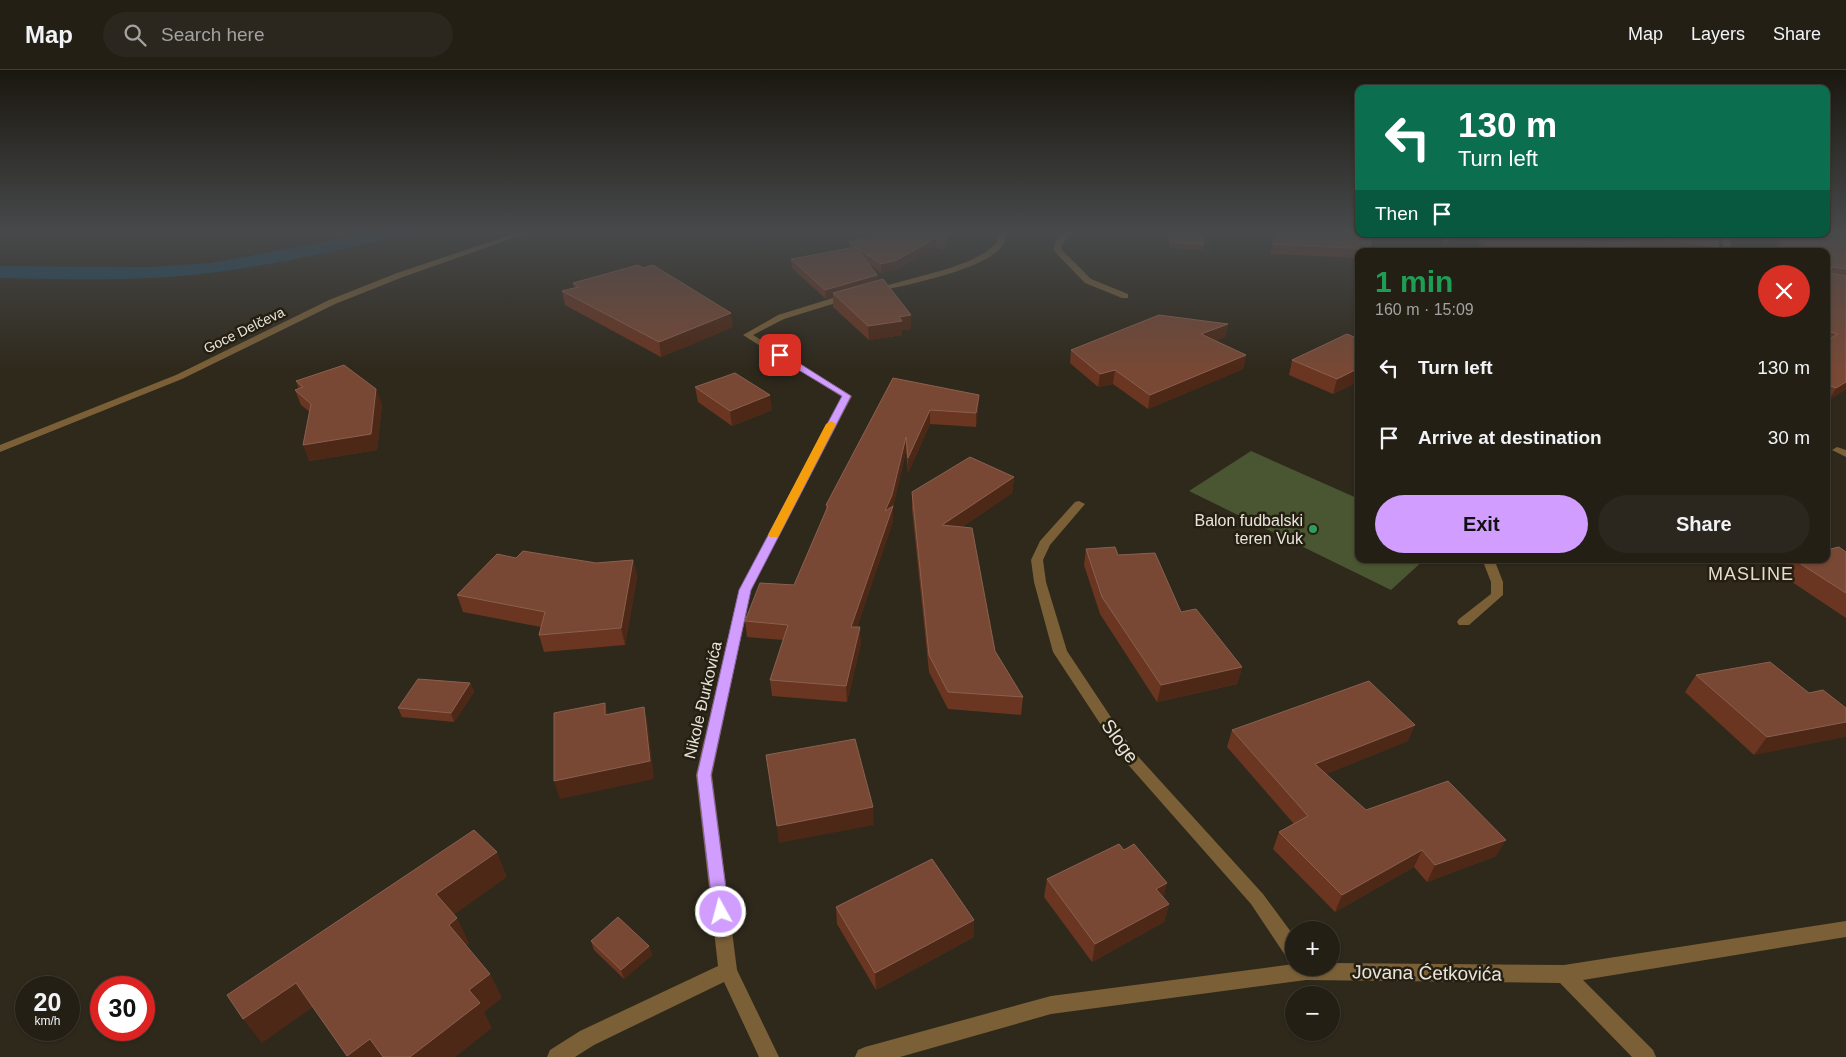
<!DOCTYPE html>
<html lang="en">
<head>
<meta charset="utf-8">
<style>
	body { margin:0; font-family:Arial,sans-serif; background:#2b271e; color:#f1f3f6; height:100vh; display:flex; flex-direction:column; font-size:19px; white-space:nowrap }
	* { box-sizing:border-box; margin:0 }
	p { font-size:16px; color:#a3a2a0 }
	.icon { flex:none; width:28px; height:28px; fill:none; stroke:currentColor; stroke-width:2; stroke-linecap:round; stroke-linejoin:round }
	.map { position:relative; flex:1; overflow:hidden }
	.details { position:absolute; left:1355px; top:178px; width:475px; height:315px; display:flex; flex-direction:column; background:#231f15; border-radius:10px; box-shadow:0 1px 4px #0004,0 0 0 1px #403d34 }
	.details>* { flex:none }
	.guide { position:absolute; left:1355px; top:15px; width:475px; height:152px; border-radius:10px; box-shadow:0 1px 4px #0004,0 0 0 1px #403d34; background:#0b6e4f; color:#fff; overflow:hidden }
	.tools { position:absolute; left:1285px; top:851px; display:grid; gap:10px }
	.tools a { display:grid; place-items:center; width:55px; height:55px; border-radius:50%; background:#231f15; box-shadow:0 1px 4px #0004,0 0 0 1px #403d34; font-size:25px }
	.speed { position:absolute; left:15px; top:906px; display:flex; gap:10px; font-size:25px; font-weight:700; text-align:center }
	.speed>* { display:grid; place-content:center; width:65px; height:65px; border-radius:50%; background:#231f15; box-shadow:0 1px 4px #0004,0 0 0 1px #403d34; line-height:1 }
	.speed small { font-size:12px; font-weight:400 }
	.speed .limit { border:8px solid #d22; background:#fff; color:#111 }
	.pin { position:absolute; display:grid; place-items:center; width:42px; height:42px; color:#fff; margin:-21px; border-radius:10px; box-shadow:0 2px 8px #0006 }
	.me { position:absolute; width:55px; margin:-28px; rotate:353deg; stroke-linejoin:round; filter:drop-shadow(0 0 4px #0008) }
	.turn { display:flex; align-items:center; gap:18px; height:105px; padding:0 20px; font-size:22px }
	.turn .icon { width:65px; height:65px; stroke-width:2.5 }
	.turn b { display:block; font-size:35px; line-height:42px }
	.then { display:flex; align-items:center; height:48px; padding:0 20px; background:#0003; gap:10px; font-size:19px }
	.round { display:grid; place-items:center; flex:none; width:52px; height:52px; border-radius:26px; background:#2b271e }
	.overview { display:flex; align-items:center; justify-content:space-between; height:85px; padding:0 20px }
	h1 { font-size:30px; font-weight:700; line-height:38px; color:#1e9e55 }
	.button { display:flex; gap:10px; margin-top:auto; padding:10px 20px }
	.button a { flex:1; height:58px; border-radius:30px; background:#d19dfe; color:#111; font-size:20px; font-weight:700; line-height:58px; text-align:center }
	.button a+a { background:#2b271e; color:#f1f3f6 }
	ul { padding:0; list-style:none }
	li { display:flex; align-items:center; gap:15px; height:70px; padding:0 20px }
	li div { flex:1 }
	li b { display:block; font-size:19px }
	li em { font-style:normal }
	header { display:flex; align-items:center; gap:30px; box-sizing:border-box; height:70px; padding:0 25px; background:#231f15; border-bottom:1px solid #403d34 }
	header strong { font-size:24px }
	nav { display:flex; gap:28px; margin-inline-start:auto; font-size:18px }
	.search { width:350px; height:45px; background:#2b271e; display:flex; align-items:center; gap:12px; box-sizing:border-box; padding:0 18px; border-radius:28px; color:#a3a2a0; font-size:19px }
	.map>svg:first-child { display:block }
	.green { fill:#4a5531 }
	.water { fill:#174c67 }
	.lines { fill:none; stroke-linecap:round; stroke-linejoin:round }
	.street { fill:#7b6037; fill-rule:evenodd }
	.wall { fill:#6a3521 }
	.shaded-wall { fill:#4d2817 }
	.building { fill:#784835; stroke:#89604f }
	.route { fill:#d19dfe; stroke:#8866a5 }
	.slow { fill:#f59e0b }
	.leisure-dot { fill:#2e9e5b; stroke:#251f12; stroke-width:2 }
	.labels { text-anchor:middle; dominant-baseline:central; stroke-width:5; stroke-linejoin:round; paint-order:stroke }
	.far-street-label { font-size:14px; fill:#e7e4db; stroke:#251f12 }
	.poi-label { font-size:16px; fill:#e7e4db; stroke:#251f12; text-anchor:end }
	.street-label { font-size:16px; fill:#e7e4db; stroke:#251f12 }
	.neighbourhood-label { font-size:18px; letter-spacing:1px; fill:#e4ddcc; stroke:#251f12 }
	.near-street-label { font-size:19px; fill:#e7e4db; stroke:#251f12 }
</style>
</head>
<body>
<header>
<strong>Map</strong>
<div class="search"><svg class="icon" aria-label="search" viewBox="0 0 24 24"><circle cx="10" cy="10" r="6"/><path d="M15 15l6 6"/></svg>Search here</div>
<nav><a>Map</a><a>Layers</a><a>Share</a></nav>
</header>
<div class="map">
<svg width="1846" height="987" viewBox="0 0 1846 987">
	<rect width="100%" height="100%" fill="#2f291c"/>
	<polygon class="green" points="1251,381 1359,429 1359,489 1425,489 1391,520 1189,421"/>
	<path class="water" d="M 381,161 L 420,161 C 350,177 280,195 208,203 C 139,212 69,209 0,208 L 0,196 L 149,197 L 212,193 Z"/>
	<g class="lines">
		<g class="street">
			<polygon points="522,161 533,161 403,207 335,234 182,309 0,382 0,375 176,305 329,230 397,203"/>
			<path d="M 999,161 L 1007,161 C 1006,164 1006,169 1004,173 C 992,199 902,216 874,222 L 870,220 L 947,199 L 969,191 L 986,182 L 997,172 Z"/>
			<polygon points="1067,161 1075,161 1063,173 1061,179 1091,209 1128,224 1128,228 1122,228 1085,213 1054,181 1055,172"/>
			<polygon points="1721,164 1729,164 1732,181 1724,181"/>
			<polygon points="849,223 853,226 852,228 784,249 753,265 852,326 751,520 712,705 737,900 779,987 759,987 724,912 594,975 575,987 547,987 550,980 580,961 718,896 696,705 739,520 842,327 743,265 778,245"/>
			<polygon points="1837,377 1846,380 1846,387 1832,380"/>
			<polygon points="1079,431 1085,434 1050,475 1043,490 1046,512 1067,581 1134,682 1263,824 1294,866 1294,890 1287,888 1251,834 1124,690 1053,582 1034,512 1031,490 1040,471 1075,432"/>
			<polygon points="1482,489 1494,489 1503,512 1503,525 1469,555 1459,555 1457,552 1459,549 1491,524 1491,512"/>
			<polygon points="1846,851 1846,867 1583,910 1653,980 1656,987 1632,987 1560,913 1306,910 1051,944 900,987 855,987 858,980 865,977 1051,926 1294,894 1294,898 1331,898 1331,893 1564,895"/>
		</g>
	</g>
	<g class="wall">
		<polygon points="961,161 944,180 936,177 897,199 881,203 869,194 878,211 911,245 911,259 902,260 902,265 869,270 833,237 833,227 826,229 792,198 791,189 849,178 849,172"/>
		<polygon points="1167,161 1202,161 1204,174 1203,180 1169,178"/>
		<polygon points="1846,161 1846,319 1829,330 1826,329 1826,181 1776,181 1777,164 1826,164"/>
		<polygon points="1447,164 1716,164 1719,177 1717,181 1674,181 1639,176 1641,181 1481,181 1475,169 1444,181 1441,181"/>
		<polygon points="1272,174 1370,179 1370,181 1359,181 1359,188 1270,184"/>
		<polygon points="573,213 733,257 661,287 565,235 562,221 574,218"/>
		<polygon points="1228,254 1225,267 1215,271 1246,285 1243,299 1148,339 1113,314 1098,317 1070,293 1071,280"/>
		<polygon points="1359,269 1359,311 1333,324 1289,305 1292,290"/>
		<polygon points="893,308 979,325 978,338 976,357 930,354 908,403 906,381 893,437 893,451 857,557 861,573 847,632 772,626 770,610 783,570 747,567 745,551 794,515 826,441 826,435"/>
		<polygon points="296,311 382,334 377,380 309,391 310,342 301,335 295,320 299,319"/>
		<polygon points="695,317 772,340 732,356 698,332"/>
		<polygon points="1014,407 1012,423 962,457 995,581 1023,627 1021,645 948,639 929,602 912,439 912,422"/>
		<polygon points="1086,479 1118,485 1242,597 1237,614 1157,632 1100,544 1084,495"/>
		<polygon points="1846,482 1846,548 1780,504 1790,489 1826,489"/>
		<polygon points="516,488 596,493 633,490 637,507 625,575 544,582 539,565 541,557 463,542 457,525"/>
		<polygon points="1696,605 1809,623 1754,685 1685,622"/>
		<polygon points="470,613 474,622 454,652 402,647 398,638"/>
		<polygon points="1232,660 1408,671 1326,704 1366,740 1496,786 1427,812 1414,797 1335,842 1273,779 1279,762 1294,754 1227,677"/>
		<polygon points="1047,809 1169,834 1164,852 1092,892 1044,827"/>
		<polygon points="836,837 974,867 876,920 837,854"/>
		<polygon points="591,871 649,876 652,885 624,909 594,880"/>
	</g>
	<g class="shaded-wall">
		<polygon points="954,161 961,161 944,180 944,172"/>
		<polygon points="1466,164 1477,164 1475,169 1444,181 1441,181 1444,172"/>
		<polygon points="936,168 936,177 897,199 881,203 881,194"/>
		<polygon points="877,205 878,214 833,223 833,227 826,229 825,220"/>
		<polygon points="731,243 733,257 661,287 659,272"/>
		<polygon points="911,245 911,259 902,260 902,265 869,270 868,256 899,247"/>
		<polygon points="1228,254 1225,267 1198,277 1201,264"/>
		<polygon points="1246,285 1243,299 1148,339 1150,325"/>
		<polygon points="1359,298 1359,311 1333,324 1337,309"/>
		<polygon points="1115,300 1113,314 1098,317 1100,304"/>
		<polygon points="1846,312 1846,319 1829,330 1836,318"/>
		<polygon points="376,319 382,334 377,380 309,391 303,375"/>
		<polygon points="770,325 772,340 732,356 730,341"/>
		<polygon points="979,325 978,338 976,357 976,343"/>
		<polygon points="930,340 930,354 908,403 908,388"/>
		<polygon points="906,367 906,381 893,437 893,451 852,572 851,557"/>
		<polygon points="1014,407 1012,423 941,471 942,455"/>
		<polygon points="633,490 637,507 625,575 621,558"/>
		<polygon points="860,557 861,573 847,632 846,616"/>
		<polygon points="1242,597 1237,614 1157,632 1161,615"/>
		<polygon points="470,613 474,622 454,652 451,643"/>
		<polygon points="605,633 610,651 605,645"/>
		<polygon points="644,637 648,654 654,709 560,729 554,711"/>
		<polygon points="1846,652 1846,667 1754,685 1767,667"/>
		<polygon points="1415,655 1408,671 1309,711 1315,694"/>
		<polygon points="873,737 874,755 779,773 777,756"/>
		<polygon points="1506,770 1496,786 1427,812 1435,795"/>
		<polygon points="1422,780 1414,797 1335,842 1342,825"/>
		<polygon points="497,782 507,807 448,849 436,824"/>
		<polygon points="1167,813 1163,831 1156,819"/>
		<polygon points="1169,834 1164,852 1092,892 1095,874"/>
		<polygon points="457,848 469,873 461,880 449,855"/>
		<polygon points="974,850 974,867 876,920 875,903"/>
		<polygon points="649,876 652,885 624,909 621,900"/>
		<polygon points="490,904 502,928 484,942 492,958 455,987 410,987 469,920"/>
		<polygon points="296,913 313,937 262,973 243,949"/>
		<polygon points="370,969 382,987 347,987 347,986"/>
	</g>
	<g class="building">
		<polygon points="900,161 954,161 944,172 936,168 897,190 881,194 856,177 877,205 825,220 791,189 856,177 849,172"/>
		<polygon points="1168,161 1202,161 1204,174 1170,172"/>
		<polygon points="1282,161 1359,161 1359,164 1372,164 1370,179 1272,174"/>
		<polygon points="1826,161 1846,161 1846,199 1832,197 1830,203 1846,206 1846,312 1836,318 1826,314 1826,271 1838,264 1826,261 1826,181 1781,181 1782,164 1826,164"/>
		<polygon points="1447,164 1466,164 1444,172"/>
		<polygon points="1481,164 1531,164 1603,173 1623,173 1625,171 1619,167 1592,164 1716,164 1719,177 1637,165 1641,181 1489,181"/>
		<polygon points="638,195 643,198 653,195 731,243 659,272 562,221 578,217 573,213"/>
		<polygon points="883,209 911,245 899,247 902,251 868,256 833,223"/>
		<polygon points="1159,245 1228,254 1201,264 1246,285 1150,325 1115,300 1100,304 1071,280"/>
		<polygon points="1347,264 1359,269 1359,298 1337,309 1292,290"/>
		<polygon points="344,295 376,319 371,364 303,375 311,334 295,320 303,317 296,311"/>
		<polygon points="735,303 770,325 730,341 695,317"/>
		<polygon points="893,308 979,325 976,343 930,340 908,388 906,367 892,425 885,441 893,436 851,557 860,557 846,616 770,610 788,555 745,551 760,513 794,515 828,436 826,435"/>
		<polygon points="970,387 1014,407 942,455 972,458 995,581 1023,627 948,622 929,585 912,422"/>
		<polygon points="1115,477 1118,485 1155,483 1181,542 1196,539 1242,597 1161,615 1102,527 1086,479"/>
		<polygon points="1839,477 1846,482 1846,523 1793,489 1826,489 1826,480"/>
		<polygon points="523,481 596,493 633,490 621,558 539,565 545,542 457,525 497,484 516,488"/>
		<polygon points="1770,592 1809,623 1823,620 1846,638 1846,652 1767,667 1696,605"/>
		<polygon points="418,609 470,613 451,643 398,638"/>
		<polygon points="1369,611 1415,655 1315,694 1366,740 1448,711 1506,770 1435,795 1422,780 1342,825 1279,762 1308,746 1232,660"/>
		<polygon points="605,633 605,645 644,637 650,691 554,711 554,643"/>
		<polygon points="855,669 873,737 777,756 766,685"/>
		<polygon points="474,760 497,782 436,824 457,848 449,855 490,904 469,920 480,933 410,987 383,987 370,969 347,986 296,913 243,949 227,925"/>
		<polygon points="1119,774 1124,780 1134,774 1167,813 1156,819 1169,834 1095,874 1047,809"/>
		<polygon points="932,789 974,850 875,903 836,837"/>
		<polygon points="618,847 649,876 621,900 591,871"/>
	</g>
	<linearGradient id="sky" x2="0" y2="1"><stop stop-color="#1a170f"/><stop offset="0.54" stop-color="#47494b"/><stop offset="1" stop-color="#47494b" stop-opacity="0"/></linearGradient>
	<rect width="1846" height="299" fill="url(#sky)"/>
	<polygon class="route" points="777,283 783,283 851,326 751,520 711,705 729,842 727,847 721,849 715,847 713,842 697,705 739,520 842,326 777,287"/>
	<polygon class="slow" points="831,351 836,354 779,465 778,467 770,467 768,465 826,354"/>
	<circle class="leisure-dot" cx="1313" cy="459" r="5"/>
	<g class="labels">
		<g class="far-street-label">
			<text transform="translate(244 260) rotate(-26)">Goce Delčeva</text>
		</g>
		<g class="poi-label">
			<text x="1303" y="450">Balon fudbalski<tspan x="1303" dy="18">teren Vuk</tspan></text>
		</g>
		<g class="street-label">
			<text transform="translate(703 630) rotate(-77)">Nikole Đurkovića</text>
		</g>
		<g class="neighbourhood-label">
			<text x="1751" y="504">MASLINE</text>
		</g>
		<g class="near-street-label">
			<text transform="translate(1120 671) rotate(54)">Sloge</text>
			<text transform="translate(1427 903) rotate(1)">Jovana Ćetkovića</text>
		</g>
	</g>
</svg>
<div class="tools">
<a>+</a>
<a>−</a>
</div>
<div class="speed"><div>20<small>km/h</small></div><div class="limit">30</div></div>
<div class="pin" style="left:780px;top:285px;background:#d93025"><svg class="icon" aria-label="arrive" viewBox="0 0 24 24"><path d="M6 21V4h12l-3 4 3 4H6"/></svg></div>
<svg class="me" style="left:721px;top:842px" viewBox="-20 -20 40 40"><circle r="17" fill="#d19dfe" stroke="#fff" stroke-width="3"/><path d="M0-11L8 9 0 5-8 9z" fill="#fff"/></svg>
<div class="guide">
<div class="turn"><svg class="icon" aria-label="left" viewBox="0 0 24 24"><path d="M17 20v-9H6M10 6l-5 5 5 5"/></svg><div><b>130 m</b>Turn left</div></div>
<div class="then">Then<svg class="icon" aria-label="arrive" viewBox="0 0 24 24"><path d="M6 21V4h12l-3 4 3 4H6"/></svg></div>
</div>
<section class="details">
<div class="overview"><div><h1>1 min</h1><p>160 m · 15:09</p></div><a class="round" style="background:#d93025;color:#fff"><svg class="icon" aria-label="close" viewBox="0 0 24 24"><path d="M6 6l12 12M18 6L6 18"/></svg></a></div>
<ul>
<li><svg class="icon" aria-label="left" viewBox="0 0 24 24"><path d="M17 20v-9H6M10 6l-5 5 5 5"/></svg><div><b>Turn left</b></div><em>130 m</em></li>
<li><svg class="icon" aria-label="arrive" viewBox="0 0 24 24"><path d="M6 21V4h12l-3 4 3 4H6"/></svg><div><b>Arrive at destination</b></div><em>30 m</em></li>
</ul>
<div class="button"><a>Exit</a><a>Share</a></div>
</section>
</div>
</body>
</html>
